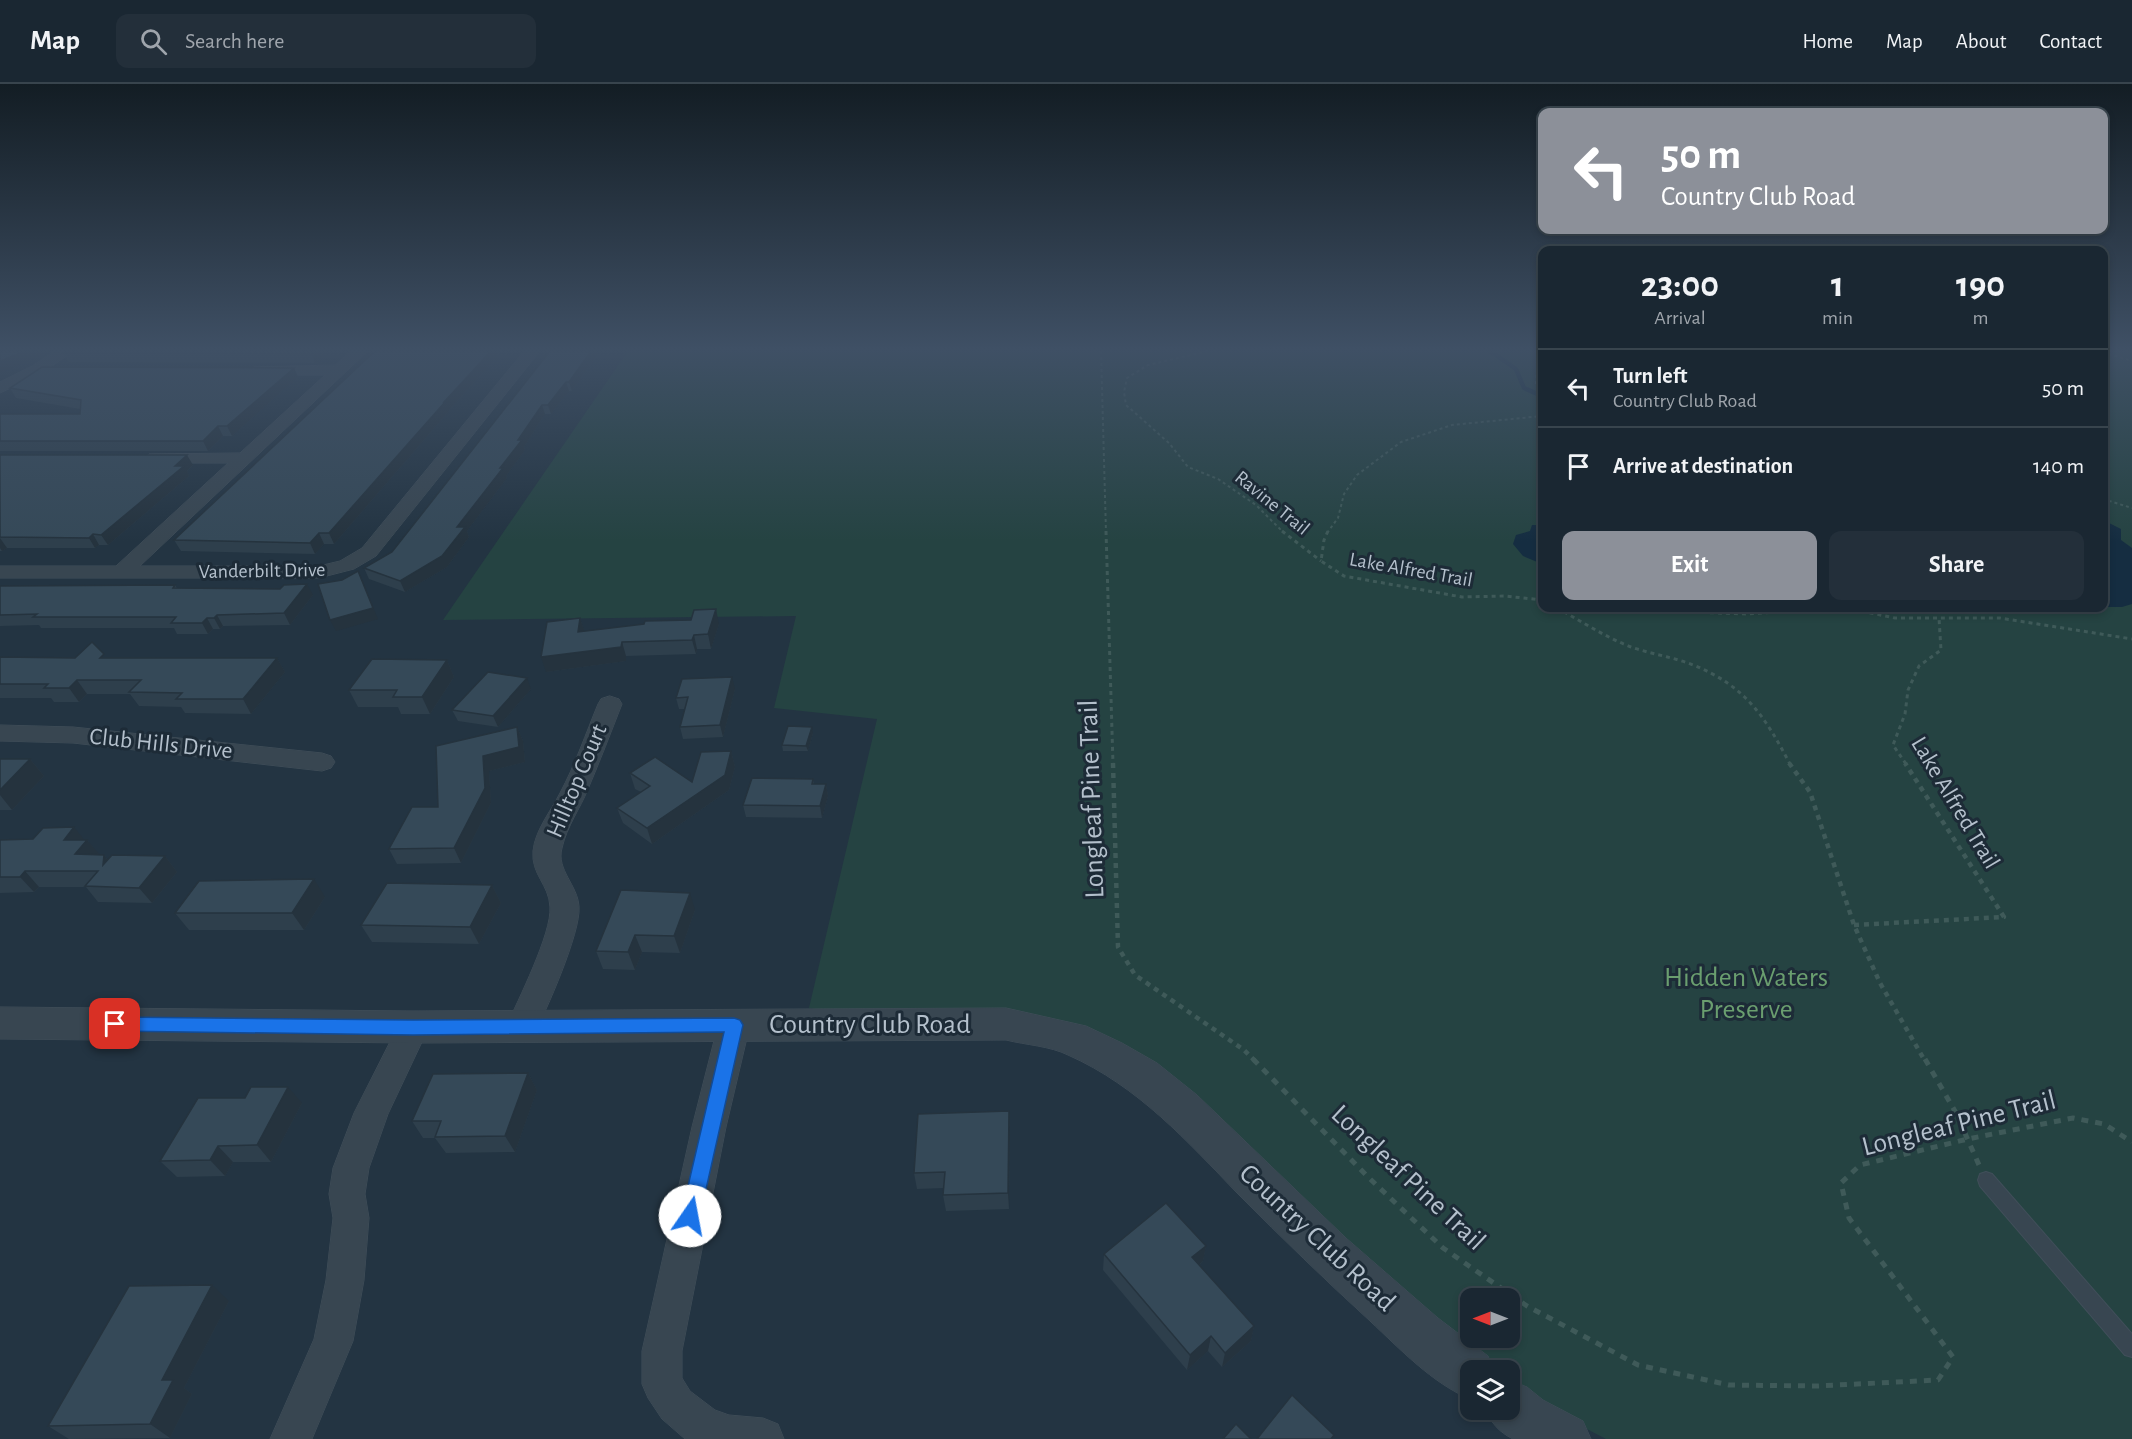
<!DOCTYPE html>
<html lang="en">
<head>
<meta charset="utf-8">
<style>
	body { margin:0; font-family:"Alegreya Sans",sans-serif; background:#232f3a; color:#f1f3f6; height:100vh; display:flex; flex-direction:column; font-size:22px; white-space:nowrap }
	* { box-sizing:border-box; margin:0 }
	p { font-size:20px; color:#9fa5ac }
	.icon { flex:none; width:33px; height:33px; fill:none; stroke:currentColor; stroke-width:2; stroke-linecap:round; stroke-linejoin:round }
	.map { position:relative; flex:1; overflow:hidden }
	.side { position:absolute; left:1538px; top:162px; width:570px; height:366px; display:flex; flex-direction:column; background:#1a2732; border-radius:12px; box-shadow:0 3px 9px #0003,0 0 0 2px #38444d }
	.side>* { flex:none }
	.banner { position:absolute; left:1538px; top:24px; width:570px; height:126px; border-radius:12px; box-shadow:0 3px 9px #0003,0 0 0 2px #38444d; background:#8c9099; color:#fff; overflow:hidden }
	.needle { width:39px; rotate:270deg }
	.buttons { position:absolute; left:1460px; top:1204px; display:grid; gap:12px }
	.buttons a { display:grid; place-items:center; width:60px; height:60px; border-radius:12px; background:#1a2732; box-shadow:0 3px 9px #0003,0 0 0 2px #38444d; font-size:30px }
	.pin { position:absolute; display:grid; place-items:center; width:51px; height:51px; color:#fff; margin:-26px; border-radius:12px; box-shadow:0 3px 9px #0006 }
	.me { position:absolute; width:66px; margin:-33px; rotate:12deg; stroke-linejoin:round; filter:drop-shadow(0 0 4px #0008) }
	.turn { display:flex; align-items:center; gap:21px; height:126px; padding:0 24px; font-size:27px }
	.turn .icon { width:78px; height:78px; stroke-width:2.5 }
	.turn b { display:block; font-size:42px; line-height:51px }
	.eta { display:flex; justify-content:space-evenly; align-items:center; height:102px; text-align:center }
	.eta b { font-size:36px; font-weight:700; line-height:42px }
	.cta { display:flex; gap:12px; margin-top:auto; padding:12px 24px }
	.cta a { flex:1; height:69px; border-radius:12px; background:#8c9099; color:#fff; font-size:24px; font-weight:700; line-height:69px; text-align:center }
	.cta a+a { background:#232f3a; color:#f1f3f6 }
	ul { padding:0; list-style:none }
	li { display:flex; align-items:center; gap:18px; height:78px; padding:0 24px; border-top:2px solid #38444d }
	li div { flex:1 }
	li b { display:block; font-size:22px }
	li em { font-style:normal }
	header { display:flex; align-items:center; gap:36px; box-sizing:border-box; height:84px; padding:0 30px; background:#1a2732; border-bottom:2px solid #38444d }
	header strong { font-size:28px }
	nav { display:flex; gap:33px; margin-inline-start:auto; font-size:21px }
	.search { width:420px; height:54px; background:#232f3a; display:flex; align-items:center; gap:15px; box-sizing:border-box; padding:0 21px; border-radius:12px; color:#9fa5ac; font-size:22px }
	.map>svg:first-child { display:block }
	.green { fill:#254342; fill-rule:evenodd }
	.water { fill:#152d41 }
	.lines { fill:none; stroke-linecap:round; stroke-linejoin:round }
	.stream { stroke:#152d41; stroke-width:4.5 }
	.service-casing { stroke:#414f5a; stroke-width:2 }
	.minor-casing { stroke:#414f5a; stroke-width:1 }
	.tertiary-casing { stroke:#414f5a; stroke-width:1 }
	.path-far3 { stroke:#3f5a59; stroke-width:2; stroke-dasharray:3 3; stroke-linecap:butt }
	.path-far2 { stroke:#3f5a59; stroke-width:3; stroke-dasharray:4 4; stroke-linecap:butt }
	.path-far1 { stroke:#3f5a59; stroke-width:4.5; stroke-dasharray:5 5; stroke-linecap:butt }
	.path { stroke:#3f5a59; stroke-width:5; stroke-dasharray:7 7; stroke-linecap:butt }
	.service { fill:#384651; fill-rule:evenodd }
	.minor { fill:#384651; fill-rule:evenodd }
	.tertiary { fill:#384651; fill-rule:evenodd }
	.wall { fill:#2e3f4c }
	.shaded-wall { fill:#25333e }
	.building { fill:#354958; stroke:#25333e; stroke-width:1.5 }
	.route { fill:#1a73e8; stroke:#114b97; stroke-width:1.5 }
	.labels { text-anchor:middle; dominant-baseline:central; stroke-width:6; stroke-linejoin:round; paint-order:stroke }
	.far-street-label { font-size:20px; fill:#b4c0cc; stroke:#1d2b37 }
	.street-label { font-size:24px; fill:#b4c0cc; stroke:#1d2b37 }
	.near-street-label { font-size:28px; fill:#b4c0cc; stroke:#1d2b37 }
	.near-park-label { font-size:28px; fill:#6a9e6f; stroke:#1d2b37 }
</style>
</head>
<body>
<header>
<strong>Map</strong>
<div class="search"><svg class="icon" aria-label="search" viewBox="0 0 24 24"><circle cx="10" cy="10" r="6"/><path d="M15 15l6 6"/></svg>Search here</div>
<nav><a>Home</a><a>Map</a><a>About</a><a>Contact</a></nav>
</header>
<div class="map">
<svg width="2132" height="1355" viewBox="0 0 2132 1355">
	<rect width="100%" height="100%" fill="#233442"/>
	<path class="green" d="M 628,267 L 1542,267 L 1542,524 L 2103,524 L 2103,267 L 2132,267 L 2132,1355 L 1606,1355 L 1535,1318 L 1509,1297 L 1509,1287 L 1496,1287 L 1434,1238 L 1117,959 L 830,928 L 809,924 L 877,635 L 774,624 L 796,532 L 443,536 ZM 1470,1215 L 1509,1215 L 1509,1254 L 1470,1254 Z"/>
	<g class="water">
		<polygon points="2103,436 2121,445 2121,456 2132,464 2132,520 2122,523 2103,523"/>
		<polygon points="1532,441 1542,441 1542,480 1523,472 1513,460 1516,451 1530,447"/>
	</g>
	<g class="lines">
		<polyline class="stream" points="1490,267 1516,285 1524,304 1542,312"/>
		<g class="service-casing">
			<polygon id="service" points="1986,1088 1992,1090 2132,1250 2132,1273 2125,1271 1980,1102 1978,1096 1980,1090"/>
		</g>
		<g class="minor-casing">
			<g id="minor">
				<polygon points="55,267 73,267 44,288 0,309 0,298 32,282"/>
				<polygon points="351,267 368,267 140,482 319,482 340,477 362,464 524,267 540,267 376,472 354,485 319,494 0,494 0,482 116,482 228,379 155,379 149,378 146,374 149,370 240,369 325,291 260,291 254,289 252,286 254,283 335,281"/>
				<path d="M 610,612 L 619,615 L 622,620 C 611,648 600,677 588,705 C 580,725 567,742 562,764 C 556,786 578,801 579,823 C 581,848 546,928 533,952 L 522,956 L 511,952 L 506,943 C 518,916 552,849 550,823 C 549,800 531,791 533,767 C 535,746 551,727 560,709 C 575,681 586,649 598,620 L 601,615 Z"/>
				<polygon points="0,641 73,643 322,669 331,672 335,678 331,684 322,687 73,659 0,657"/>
				<polygon points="734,928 745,932 750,941 726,1043 682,1267 682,1294 690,1307 715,1326 729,1331 763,1334 778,1340 784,1355 685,1355 662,1335 648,1314 642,1300 642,1267 692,1043 718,941 723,932"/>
				<polygon points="413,930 424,934 429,943 388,1030 369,1084 365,1110 369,1134 364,1196 353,1257 312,1355 270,1355 314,1255 326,1196 333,1134 329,1110 333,1084 354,1029 402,934"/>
			</g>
		</g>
		<g class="tertiary-casing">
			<g id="tertiary">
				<path d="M 0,923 L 413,927 L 1006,924 L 1086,942 L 1122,959 L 1157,979 L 1197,1011 L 1346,1154 L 1438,1234 L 1488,1272 L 1494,1287 L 1470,1287 L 1470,1315 C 1432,1299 1400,1265 1370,1237 C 1325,1196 1282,1154 1239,1111 C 1187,1057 1138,1002 1068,971 C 1050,962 1026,961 1006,956 L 413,959 L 0,955 Z"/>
				<path d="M 1509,1296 L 1527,1303 L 1543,1316 L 1583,1337 L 1591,1355 L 1513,1355 C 1499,1348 1491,1339 1486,1326 L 1509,1326 Z"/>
			</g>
		</g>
		<g class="path-far3">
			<polyline points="1101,267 1106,449"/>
			<polyline points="1208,267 1148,281 1127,294 1124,308 1126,321 1169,359 1188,383 1218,395 1256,421 1284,449"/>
			<polyline points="1538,267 1536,301 1542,303"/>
			<polyline points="2103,268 2132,277"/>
			<polyline points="2103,415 2132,424"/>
			<polyline points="1327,449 1338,434 1344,410 1357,391 1401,358 1452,341 1542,332"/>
		</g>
		<g class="path-far2">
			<polyline points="1106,447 1113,680"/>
			<polyline points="1282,447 1321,477"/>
			<polyline points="1328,447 1324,456 1321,477 1344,492 1462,513 1505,512 1542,516"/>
			<path d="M 1557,524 C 1581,537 1605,553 1631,563 C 1651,570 1673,573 1693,581 C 1746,602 1765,633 1790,680"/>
			<polyline points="1574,524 1747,530 1842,524"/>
			<polyline points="1846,524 1895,534 1939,534"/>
			<polyline points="1906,680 1893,661 1905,630 1908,606 1919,582 1941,566 1939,534 2000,534 2132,555"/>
		</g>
		<g class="path-far1">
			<polyline points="1113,679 1118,863 1135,891 1244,966 1255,977"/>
			<polyline points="1789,679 1810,708 1854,841 1880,899 1925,977"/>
			<polyline points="1854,841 2004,833 1905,679"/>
		</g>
		<g class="path">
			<polyline points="1253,975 1367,1092 1443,1164 1527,1222 1638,1281 1729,1301 1817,1302 1938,1296 1953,1273 1849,1134 1841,1099 1860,1081 1968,1055 2073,1034 2104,1040 2132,1058"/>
			<polyline points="1925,975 1956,1029 1979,1081"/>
		</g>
		<use href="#service" class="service"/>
		<use href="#minor" class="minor"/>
		<use href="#tertiary" class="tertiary"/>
	</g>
	<g class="wall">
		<polygon points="66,267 328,267 315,279 69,278 63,269"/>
		<polygon points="375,267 501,267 489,282 449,326 449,327 334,460 324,460 315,470 181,467 174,456"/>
		<polygon points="550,267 600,267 572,307 569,307 551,330 545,330 524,363 525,366 506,392 507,394 467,447 469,453 447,483 405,508 369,495 364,484 392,468"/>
		<polygon points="294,284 298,293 232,352 223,352 208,367 0,367 0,330 80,330 80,325 16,314 10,304"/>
		<polygon points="0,371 193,381 187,387 189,392 108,461 99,461 95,464 7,464 2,467 0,467"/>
		<polygon points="175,501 177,504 313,511 290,541 223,542 220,545 213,545 208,550 177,550 174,544 41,544 39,541 0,542 0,502"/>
		<polygon points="580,534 584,547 719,540 711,565 697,565 696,570 626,572 626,577 546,588"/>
		<polygon points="0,573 277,574 285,588 251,630 185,629 181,623 139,622 130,610 87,610 79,618 54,618 51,614 0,614"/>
		<polygon points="447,576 454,593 430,630 401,630 398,623 358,623 349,606"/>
		<polygon points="531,605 498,643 458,637 452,626"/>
		<polygon points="735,605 723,653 683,655 680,643 685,625 679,625 676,614"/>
		<polygon points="517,643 523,657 525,678 489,687 491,719 461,779 397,780 389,765 438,723"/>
		<polygon points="813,649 808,667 783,667 782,661"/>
		<polygon points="731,667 735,683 729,706 652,760 623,739 617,724 641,708 635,705 630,689 692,698"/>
		<polygon points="0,675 30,675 44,692 12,726 0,726"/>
		<polygon points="813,695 814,700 826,700 828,712 822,734 746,733 743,721"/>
		<polygon points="0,756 87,756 99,771 104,771 108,776 165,772 177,788 152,819 98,818 86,803 39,803 34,808 0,809"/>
		<polygon points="492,801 501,819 479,860 372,858 361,841"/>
		<polygon points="325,813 304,846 189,846 175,829"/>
		<polygon points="695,826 680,869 642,868 635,886 603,885 596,867"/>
		<polygon points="528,989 537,1006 515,1068 446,1069 435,1054 423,1054 412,1037"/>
		<polygon points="302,1019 271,1078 233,1078 225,1092 177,1093 160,1077"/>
		<polygon points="1009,1027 1010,1044 1009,1125 946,1127 943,1111 944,1104 917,1105 914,1089"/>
		<polygon points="1206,1162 1203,1177 1199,1181 1254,1242 1251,1257 1222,1283 1208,1267 1187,1286 1103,1186 1104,1170"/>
		<polygon points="229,1217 184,1304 192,1310 170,1354 69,1355 48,1342"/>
	</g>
	<g class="shaded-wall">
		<polygon points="25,267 51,267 0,289 0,277"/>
		<polygon points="314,267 328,267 315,279 311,270"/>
		<polygon points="491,267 501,267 489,282 449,326 449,327 334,460 329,449 444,318"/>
		<polygon points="591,267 600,267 572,307 569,298"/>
		<polygon points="294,284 298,293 232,352 227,342"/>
		<polygon points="566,298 569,307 551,330 548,321"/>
		<polygon points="542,321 545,330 524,363 525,366 506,392 507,394 467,447 469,453 447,483 405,508 400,497 500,384"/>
		<polygon points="218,342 223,352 208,367 203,357"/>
		<polygon points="187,371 193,381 187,387 189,392 108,461 101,451"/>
		<polygon points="319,449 324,460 315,470 310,459"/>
		<polygon points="93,450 99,461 95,464 89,454"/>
		<polygon points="0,454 7,464 2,467 0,464"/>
		<polygon points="358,487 378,535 336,547 330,536"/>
		<polygon points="307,500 313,511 290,541 284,529"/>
		<polygon points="716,525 719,540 711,565 708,550"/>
		<polygon points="217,531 223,542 220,545 214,534"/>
		<polygon points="207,534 213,545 208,550 202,539"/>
		<polygon points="580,534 585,549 578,548"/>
		<polygon points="694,551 697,565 696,570 692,556"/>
		<polygon points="622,558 626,572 626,577 546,588 541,573"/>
		<polygon points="277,574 285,588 251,630 243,615"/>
		<polygon points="447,576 454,593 430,630 422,613"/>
		<polygon points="732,593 735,605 723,653 720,641"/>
		<polygon points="527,594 531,605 498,643 493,632"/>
		<polygon points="77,596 87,610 79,618 69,604"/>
		<polygon points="517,643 523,657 525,678 489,687 491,719 461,779 454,764 483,672"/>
		<polygon points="812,643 813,649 808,667 806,662"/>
		<polygon points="731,667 735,683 729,706 652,760 647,744"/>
		<polygon points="30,675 44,692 12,726 0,711 0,706"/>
		<polygon points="826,700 828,712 822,734 820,722"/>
		<polygon points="74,743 86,758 87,756 100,771 88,786 64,756"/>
		<polygon points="104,771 116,786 103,781"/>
		<polygon points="165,772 177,788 152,819 139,804"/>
		<polygon points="25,787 39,803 34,808 20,793"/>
		<polygon points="314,795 325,813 304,846 292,829"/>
		<polygon points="492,801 501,819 479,860 470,843"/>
		<polygon points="690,809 695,826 680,869 674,852"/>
		<polygon points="635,851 642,868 635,886 628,868"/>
		<polygon points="528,989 537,1006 515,1068 505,1052"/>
		<polygon points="288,1003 302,1019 271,1078 257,1061"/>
		<polygon points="1009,1027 1010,1044 1009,1125 1008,1109"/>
		<polygon points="218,1062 233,1078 225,1092 210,1076"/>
		<polygon points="1206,1162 1203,1177 1190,1189 1192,1173"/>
		<polygon points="212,1201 229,1217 184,1304 192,1310 170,1354 150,1340 162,1296"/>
		<polygon points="1254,1242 1251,1257 1222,1283 1225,1269"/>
		<polygon points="1211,1252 1208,1267 1187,1286 1190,1271"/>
	</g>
	<g class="building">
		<polygon points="0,267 25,267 0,277"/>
		<polygon points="66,267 314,267 311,270 63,269"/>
		<polygon points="375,267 491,267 444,318 445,318 329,449 319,449 310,459 174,456"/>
		<polygon points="550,267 591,267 569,298 566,298 548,321 542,321 518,356 522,356 500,384 503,384 457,443 465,443 442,472 400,497 364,484 392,468"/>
		<polygon points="42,283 294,284 227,342 218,342 203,357 0,357 0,330 80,330 81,316 10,304"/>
		<polygon points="0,371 187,371 175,382 184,382 101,451 93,450 89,454 0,453"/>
		<polygon points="358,487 373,524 330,536 318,500 342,496"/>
		<polygon points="307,500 284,529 217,531 214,534 207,534 202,539 171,539 176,533 33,533 37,530 0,531 0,502 175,501 173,504 280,505 284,501"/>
		<polygon points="716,525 708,550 694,551 692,556 622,558 621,563 541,573 547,538 580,534 578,548 644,540 645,537 691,536 694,526"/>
		<polygon points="92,558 104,570 100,574 277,574 243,615 176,615 182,609 129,608 141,596 77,596 69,604 44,604 48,600 0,600 0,573 75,574"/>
		<polygon points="372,575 447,576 422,613 393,613 397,606 349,606"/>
		<polygon points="488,588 527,594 493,632 452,626"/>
		<polygon points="732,593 720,641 680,643 688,613 676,614 682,595"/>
		<polygon points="788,642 812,643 806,662 782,661"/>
		<polygon points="517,643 519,663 483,672 485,704 454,764 389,765 412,723 438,723 436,662"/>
		<polygon points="731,667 725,691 647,744 617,724 650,702 630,689 655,673 692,698 701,668"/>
		<polygon points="0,675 30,675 0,706"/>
		<polygon points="752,694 813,695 812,700 826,700 820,722 743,721"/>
		<polygon points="74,743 64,756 87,756 75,770 104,771 103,781 112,771 165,772 139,804 85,802 98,787 25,787 20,793 0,793 0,756 33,755 43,744"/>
		<polygon points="314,795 292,829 175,829 199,797"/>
		<polygon points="387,799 492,801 470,843 361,841"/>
		<polygon points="621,806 690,809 674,852 635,851 628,868 596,867"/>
		<polygon points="528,989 505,1052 435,1053 441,1037 412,1037 433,990"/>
		<polygon points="251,1003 288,1003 257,1061 218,1062 210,1076 160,1077 198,1014 245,1014"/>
		<polygon points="1009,1027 1008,1109 943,1111 945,1088 914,1089 918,1030"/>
		<polygon points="1166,1119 1206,1162 1192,1173 1254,1242 1225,1269 1211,1252 1190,1271 1104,1170"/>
		<polygon points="212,1201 162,1296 173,1296 150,1340 48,1342 129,1202"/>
		<polygon points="1292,1311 1334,1351 1331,1355 1257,1355"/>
		<polygon points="1236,1340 1251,1355 1223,1355"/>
	</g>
	<linearGradient id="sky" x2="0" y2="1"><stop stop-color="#131d24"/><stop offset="0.58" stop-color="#3f5065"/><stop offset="1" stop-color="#3f5065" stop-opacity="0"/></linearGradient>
	<rect width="2132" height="457" fill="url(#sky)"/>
	<polygon class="route" points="115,933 413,936 734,934 740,936 743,941 700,1132 697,1139 690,1142 684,1139 681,1132 724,948 413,951 115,947 109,945 106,940 109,935"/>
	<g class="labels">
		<g class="far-street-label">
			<text transform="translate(1272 419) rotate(39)">Ravine Trail</text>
			<text transform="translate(1411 486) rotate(10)">Lake Alfred Trail</text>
			<text transform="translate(262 487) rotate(-1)">Vanderbilt Drive</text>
		</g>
		<g class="street-label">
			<text transform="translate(161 660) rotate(6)">Club Hills Drive</text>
			<text transform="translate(577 697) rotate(-67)">Hilltop Court</text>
			<text transform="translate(1955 719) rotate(59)">Lake Alfred Trail</text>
		</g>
		<g class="near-street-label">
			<text transform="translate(1092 715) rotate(-92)">Longleaf Pine Trail</text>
			<text x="870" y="941">Country Club Road</text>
			<text transform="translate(1959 1040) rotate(-14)">Longleaf Pine Trail</text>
			<text transform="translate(1408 1094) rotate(43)">Longleaf Pine Trail</text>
			<text transform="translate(1317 1154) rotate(43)">Country Club Road</text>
		</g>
		<g class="near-park-label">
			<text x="1746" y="894">Hidden Waters<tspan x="1746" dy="32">Preserve</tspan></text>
		</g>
	</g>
</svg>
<div class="buttons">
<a><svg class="needle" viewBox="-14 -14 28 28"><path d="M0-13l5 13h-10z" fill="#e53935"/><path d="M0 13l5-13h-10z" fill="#9fa5ac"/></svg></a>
<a><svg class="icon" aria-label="layers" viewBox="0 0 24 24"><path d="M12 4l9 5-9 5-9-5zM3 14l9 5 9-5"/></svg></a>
</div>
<div class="pin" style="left:115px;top:940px;background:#d93025"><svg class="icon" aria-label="arrive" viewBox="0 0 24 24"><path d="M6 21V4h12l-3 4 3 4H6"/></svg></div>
<svg class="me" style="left:690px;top:1132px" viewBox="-20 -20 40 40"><circle r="19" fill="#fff"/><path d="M0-13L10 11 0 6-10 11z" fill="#1a73e8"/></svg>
<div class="banner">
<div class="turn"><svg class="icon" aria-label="left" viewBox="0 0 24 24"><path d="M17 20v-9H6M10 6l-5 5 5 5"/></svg><div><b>50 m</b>Country Club Road</div></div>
</div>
<section class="side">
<div class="eta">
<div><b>23:00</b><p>Arrival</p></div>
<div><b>1</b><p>min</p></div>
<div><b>190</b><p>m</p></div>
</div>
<ul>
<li><svg class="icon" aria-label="left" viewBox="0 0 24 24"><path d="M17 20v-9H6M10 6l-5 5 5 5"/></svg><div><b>Turn left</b><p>Country Club Road</p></div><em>50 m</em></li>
<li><svg class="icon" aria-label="arrive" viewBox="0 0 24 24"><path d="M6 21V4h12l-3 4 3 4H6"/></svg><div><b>Arrive at destination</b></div><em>140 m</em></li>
</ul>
<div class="cta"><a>Exit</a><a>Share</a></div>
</section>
</div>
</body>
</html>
